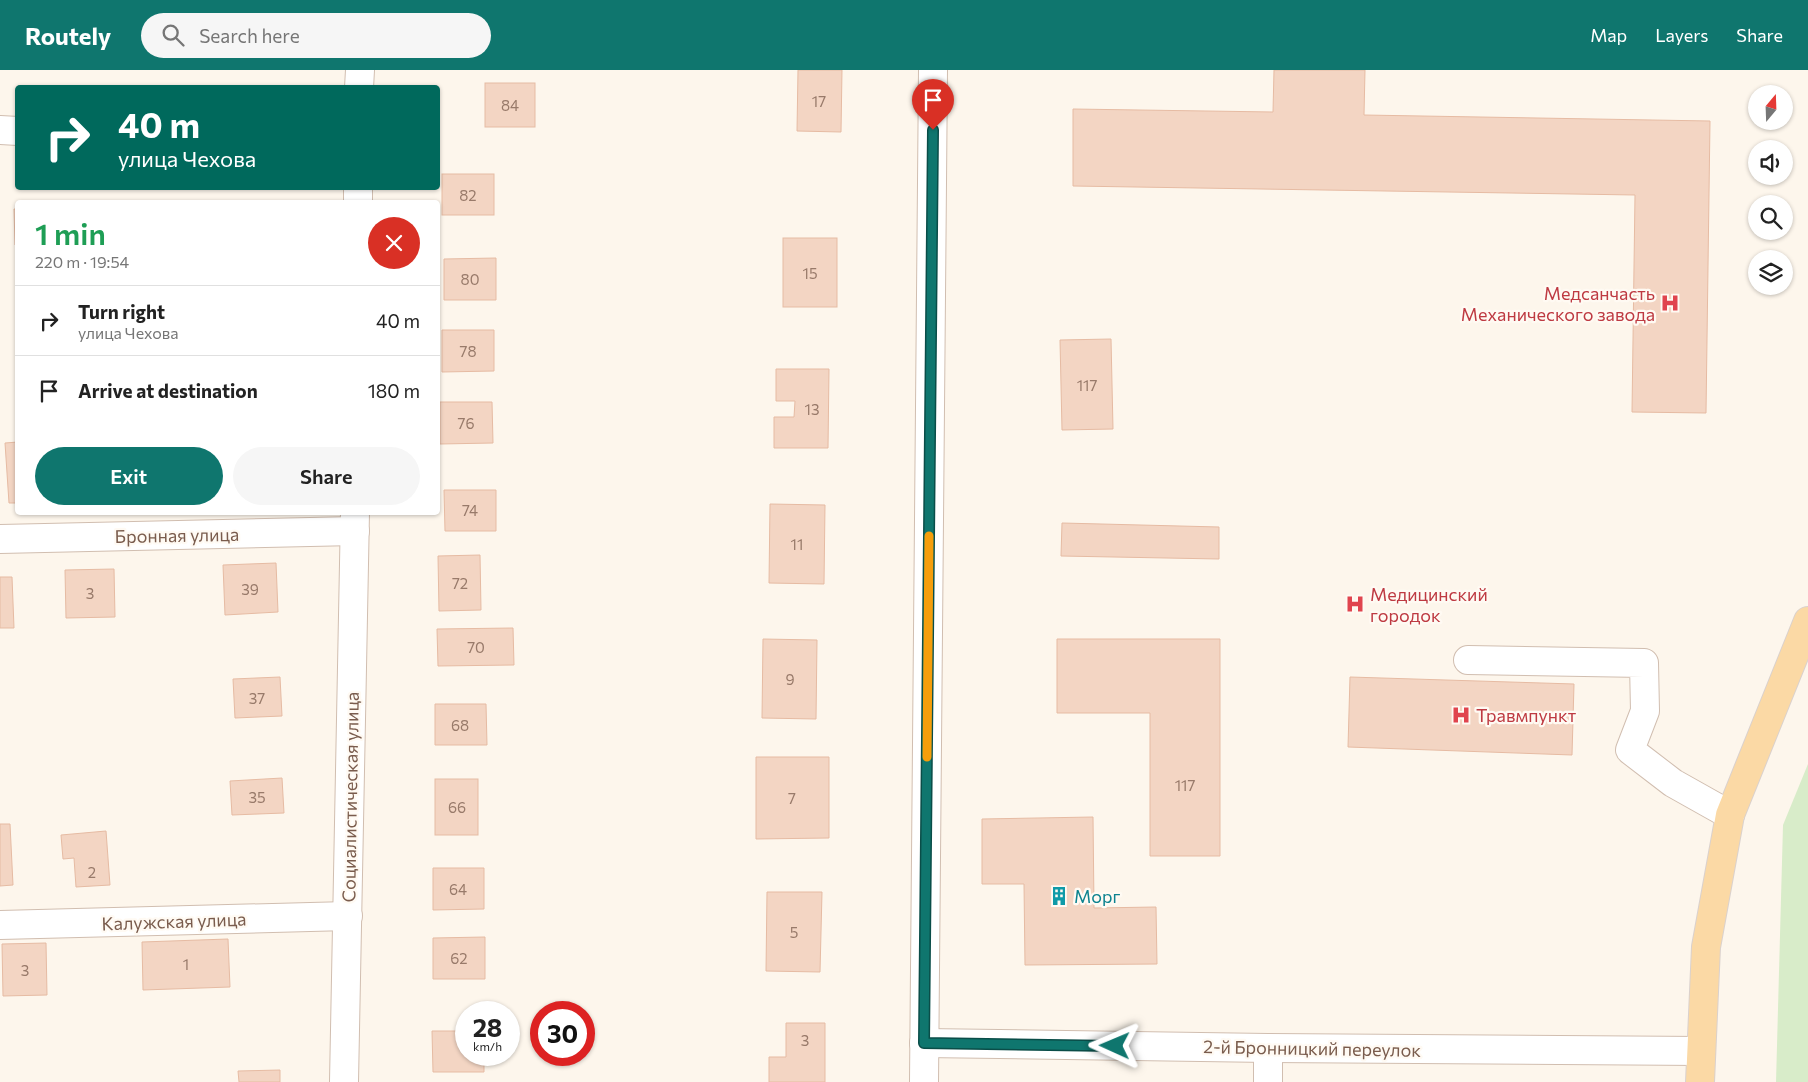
<!DOCTYPE html>
<html lang="en">
<head>
<meta charset="utf-8">
<style>
	body { margin:0; font-family:Commissioner,sans-serif; background:#f6f6f6; color:#222; height:100vh; display:flex; flex-direction:column; font-size:19px; white-space:nowrap }
	* { box-sizing:border-box; margin:0 }
	p { font-size:16px; color:#767676 }
	.icon { flex:none; width:28px; height:28px; fill:none; stroke:currentColor; stroke-width:2; stroke-linecap:round; stroke-linejoin:round }
	.map { position:relative; flex:1; overflow:hidden }
	.side { position:absolute; left:15px; top:130px; width:425px; height:315px; display:flex; flex-direction:column; background:#fff; border-radius:5px; box-shadow:0 1px 4px #0004 }
	.side>* { flex:none }
	.guide { position:absolute; left:15px; top:15px; width:425px; height:105px; border-radius:5px; box-shadow:0 1px 4px #0004; background:#00695c; color:#fff; overflow:hidden }
	.needle { width:32px; rotate:19deg }
	.controls { position:absolute; left:1748px; top:15px; display:grid; gap:10px }
	.controls a { display:grid; place-items:center; width:45px; height:45px; border-radius:50%; background:#fff; box-shadow:0 1px 4px #0004; font-size:25px }
	.speed { position:absolute; left:455px; top:931px; display:flex; gap:10px; font-size:25px; font-weight:700; text-align:center }
	.speed>* { display:grid; place-content:center; width:65px; height:65px; border-radius:50%; background:#fff; box-shadow:0 1px 4px #0004; line-height:1 }
	.speed small { font-size:12px; font-weight:400 }
	.speed .limit { border:8px solid #d22; background:#fff; color:#111 }
	.pin { position:absolute; display:grid; place-items:center; width:42px; height:42px; color:#fff; margin:-51px -21px; border-radius:50% 50% 50% 0; rotate:-45deg; box-shadow:0 0 5px #0007 }
	.pin .icon { rotate:45deg }
	.me { position:absolute; width:55px; margin:-28px; rotate:271deg; stroke-linejoin:round; filter:drop-shadow(0 0 4px #0008) }
	.turn { display:flex; align-items:center; gap:18px; height:105px; padding:0 20px; font-size:22px }
	.turn .icon { width:65px; height:65px; stroke-width:2.5 }
	.turn b { display:block; font-size:35px; line-height:42px }
	.round { display:grid; place-items:center; flex:none; width:52px; height:52px; border-radius:26px; background:#f6f6f6 }
	.headline { display:flex; align-items:center; justify-content:space-between; height:85px; padding:0 20px }
	h1 { font-size:30px; font-weight:600; line-height:38px; color:#1e9e55 }
	.button { display:flex; gap:10px; margin-top:auto; padding:10px 20px }
	.button a { flex:1; height:58px; border-radius:30px; background:#0f766e; color:#fff; font-size:20px; font-weight:600; line-height:58px; text-align:center }
	.button a+a { background:#f6f6f6; color:#222 }
	ul { padding:0; list-style:none }
	li { display:flex; align-items:center; gap:15px; height:70px; padding:0 20px; border-top:1px solid #e0e0e0 }
	li div { flex:1 }
	li b { display:block; font-size:19px }
	li em { font-style:normal }
	header { display:flex; align-items:center; gap:30px; box-sizing:border-box; height:70px; padding:0 25px; background:#0f766e; color:#fff }
	header strong { font-size:24px }
	nav { display:flex; gap:28px; margin-inline-start:auto; font-size:18px }
	.search { width:350px; height:45px; background:#f6f6f6; display:flex; align-items:center; gap:12px; box-sizing:border-box; padding:0 18px; border-radius:28px; color:#767676; font-size:19px }
	.map>svg:first-child { display:block }
	.green { fill:#d8ecc9 }
	.building { fill:#f3d5c3; stroke:#e6bba3 }
	.lines { fill:none; stroke-linecap:round; stroke-linejoin:round }
	.minor-casing { stroke:#d1beb0; stroke-width:30 }
	.major-casing { stroke:#dad1cd; stroke-width:30 }
	.minor { stroke:#fff; stroke-width:28 }
	.major { stroke:#fbd9a5; stroke-width:28 }
	.route-casing { stroke:#0a4d48; stroke-width:12 }
	.route { stroke:#0f766e; stroke-width:9 }
	.slow { stroke:#f59e0b; stroke-width:9 }
	.labels { text-anchor:middle; dominant-baseline:central; stroke-width:4.5; stroke-linejoin:round; paint-order:stroke }
	.number-label { font-size:15px; fill:#987a6a }
	.health-label { font-size:18px; fill:#be3a42; stroke:#fffaf3; text-anchor:start }
	.street-label { font-size:18px; fill:#7a5c4d; stroke:#fffaf3 }
	.culture-label { font-size:18px; fill:#0d838f; stroke:#fffaf3; text-anchor:start }
</style>
</head>
<body>
<header>
<strong>Routely</strong>
<div class="search"><svg class="icon" aria-label="search" viewBox="0 0 24 24"><circle cx="10" cy="10" r="6"/><path d="M15 15l6 6"/></svg>Search here</div>
<nav><a>Map</a><a>Layers</a><a>Share</a></nav>
</header>
<div class="map">
<svg width="1808" height="1012" viewBox="0 0 1808 1012">
	<rect width="100%" height="100%" fill="#fdf6ec"/>
	<polygon class="green" points="1808,694 1808,1012 1776,1012 1783,755"/>
	<g class="building">
		<polygon points="798,0 842,0 841,62 797,61"/>
		<polygon points="1274,0 1365,0 1364,45 1710,51 1706,343 1632,342 1635,125 1073,116 1073,39 1273,42"/>
		<rect x="485" y="13" width="50" height="44"/>
		<rect x="442" y="104" width="52" height="41"/>
		<polygon points="184,131 184,132 129,132"/>
		<polygon points="14,139 18,139 18,175 15,175"/>
		<rect x="783" y="168" width="54" height="69"/>
		<polygon points="496,188 496,230 444,230 444,189"/>
		<polygon points="442,260 494,260 494,301 442,302"/>
		<polygon points="1111,269 1113,359 1062,360 1060,270"/>
		<polygon points="776,299 829,299 828,378 774,378 774,347 794,347 795,331 776,331"/>
		<polygon points="440,332 492,332 493,373 440,374"/>
		<polygon points="18,372 18,433 9,433 5,373"/>
		<polygon points="444,420 496,420 496,461 445,461"/>
		<polygon points="770,434 825,435 824,514 769,513"/>
		<polygon points="1062,453 1219,457 1219,489 1061,486"/>
		<polygon points="480,485 481,540 439,541 438,486"/>
		<polygon points="276,493 278,542 225,545 223,495"/>
		<polygon points="114,499 115,547 66,548 65,500"/>
		<polygon points="0,507 12,507 14,558 0,558"/>
		<polygon points="513,558 514,595 438,596 437,559"/>
		<polygon points="763,569 817,570 816,649 762,648"/>
		<polygon points="1057,569 1220,569 1220,786 1150,786 1150,643 1057,643"/>
		<polygon points="280,607 282,646 235,648 233,609"/>
		<polygon points="1350,607 1574,614 1572,685 1348,677"/>
		<polygon points="435,634 486,634 487,675 435,675"/>
		<polygon points="756,687 829,687 829,768 756,769"/>
		<polygon points="282,708 284,743 232,745 230,711"/>
		<rect x="435" y="709" width="43" height="56"/>
		<polygon points="1093,747 1094,838 1156,837 1157,894 1025,895 1024,814 982,814 982,749"/>
		<polygon points="0,754 10,754 13,815 0,816"/>
		<polygon points="106,761 110,815 76,817 74,788 63,789 61,765"/>
		<polygon points="433,798 484,798 484,839 433,840"/>
		<polygon points="767,822 822,822 820,902 766,901"/>
		<polygon points="485,867 485,909 433,909 433,868"/>
		<polygon points="228,869 230,917 143,920 142,872"/>
		<polygon points="46,873 47,925 3,926 2,874"/>
		<polygon points="786,953 825,953 825,1012 769,1012 769,987 786,987"/>
		<polygon points="432,961 466,961 466,985 484,985 484,1002 433,1002"/>
		<polygon points="280,1000 280,1012 239,1012 238,1001"/>
	</g>
	<g class="lines">
		<g class="minor-casing">
			<g id="minor">
				<polyline points="359,18 360,0"/>
				<polyline points="0,60 18,61"/>
				<polyline points="358,132 358,118"/>
				<polyline points="0,469 355,461"/>
				<polyline points="1468,590 1644,593 1645,641 1630,680 1673,713 1730,745"/>
				<polyline points="0,855 348,846"/>
				<polyline points="924,973 1268,978 1701,981"/>
				<polyline points="1268,978 1268,1012"/>
				<polyline points="344,1012 355,442"/>
				<polyline points="924,1012 933,0"/>
			</g>
		</g>
		<g class="major-casing">
			<polyline id="major" points="1700,1012 1706,877 1730,745 1808,551"/>
		</g>
		<use href="#minor" class="minor"/>
		<use href="#major" class="major"/>
	</g>
	<g class="lines">
		<g class="route-casing">
			<polyline id="route" points="933,60 924,973 1115,976"/>
		</g>
		<use href="#route" class="route"/>
		<polyline class="slow" points="927,687 929,466"/>
	</g>
	<defs>
		<g id="hospital-bare" transform="scale(1.5)"><path d="M-5-5h3v3.5h4V-5h3V5h-3V1.5h-4V5h-3Z" fill="#e0444e" stroke="#fffaf3" stroke-width="2.5" paint-order="stroke"/></g>
		<g id="building-bare" transform="scale(1.5)"><path d="M-4-6H4V6H1V3H-1V6H-4ZM-2.5-4.3h1.7v1.8h-1.7ZM.8-4.3h1.7v1.8H.8ZM-2.5-1h1.7V.8h-1.7ZM.8-1h1.7V.8H.8Z" fill="#0f9aa8" stroke="#fffaf3" stroke-width="2.5" paint-order="stroke"/></g>
	</defs>
	<g fill-rule="evenodd">
		<use href="#hospital-bare" x="1670" y="233"/>
		<use href="#hospital-bare" x="1355" y="534"/>
		<use href="#hospital-bare" x="1461" y="645"/>
		<use href="#building-bare" x="1059" y="826"/>
	</g>
	<g class="labels">
		<g class="number-label">
			<text x="819" y="31">17</text>
			<text x="510" y="35">84</text>
			<text x="468" y="125">82</text>
			<text x="810" y="203">15</text>
			<text x="470" y="209">80</text>
			<text x="468" y="281">78</text>
			<text x="1087" y="315">117</text>
			<text x="812" y="339">13</text>
			<text x="466" y="353">76</text>
			<text x="470" y="440">74</text>
			<text x="797" y="474">11</text>
			<text x="460" y="513">72</text>
			<text x="250" y="519">39</text>
			<text x="90" y="523">3</text>
			<text x="476" y="577">70</text>
			<text x="790" y="609">9</text>
			<text x="257" y="628">37</text>
			<text x="460" y="655">68</text>
			<text x="1185" y="715">117</text>
			<text x="257" y="727">35</text>
			<text x="792" y="728">7</text>
			<text x="457" y="737">66</text>
			<text x="92" y="802">2</text>
			<text x="458" y="819">64</text>
			<text x="794" y="862">5</text>
			<text x="459" y="888">62</text>
			<text x="186" y="894">1</text>
			<text x="25" y="900">3</text>
			<text x="805" y="970">3</text>
		</g>
		<g class="health-label">
			<text x="1655" y="223" text-anchor="end">Медсанчасть<tspan x="1655" dy="21">Механического завода</tspan></text>
			<text x="1370" y="524">Медицинский<tspan x="1370" dy="21">городок</tspan></text>
			<text x="1476" y="645">Травмпункт</text>
		</g>
		<g class="street-label">
			<text transform="translate(177 465) rotate(-1)">Бронная улица</text>
			<text transform="translate(350 727) rotate(-89)">Социалистическая улица</text>
			<text transform="translate(174 851) rotate(-2)">Калужская улица</text>
			<text transform="translate(1312 978) rotate(1)">2-й Бронницкий переулок</text>
		</g>
		<g class="culture-label">
			<text x="1074" y="826">Морг</text>
		</g>
	</g>
</svg>
<div class="controls">
<a><svg class="needle" viewBox="-14 -14 28 28"><path d="M0-13l5 13h-10z" fill="#e53935"/><path d="M0 13l5-13h-10z" fill="#767676"/></svg></a>
<a><svg class="icon" aria-label="sound" viewBox="0 0 24 24"><path d="M4 9h4l5-4v14l-5-4H4zM17 9q2 3 0 6"/></svg></a>
<a><svg class="icon" aria-label="search" viewBox="0 0 24 24"><circle cx="10" cy="10" r="6"/><path d="M15 15l6 6"/></svg></a>
<a><svg class="icon" aria-label="layers" viewBox="0 0 24 24"><path d="M12 4l9 5-9 5-9-5zM3 14l9 5 9-5"/></svg></a>
</div>
<div class="speed"><div>28<small>km/h</small></div><div class="limit">30</div></div>
<div class="pin" style="left:933px;top:60px;background:#d93025"><svg class="icon" aria-label="arrive" viewBox="0 0 24 24"><path d="M6 21V4h12l-3 4 3 4H6"/></svg></div>
<svg class="me" style="left:1115px;top:976px" viewBox="-20 -20 40 40"><path d="M0-17L14 15 0 8-14 15z" fill="#0f766e" stroke="#fff" stroke-width="4"/></svg>
<div class="guide">
<div class="turn"><svg class="icon" aria-label="right" viewBox="0 0 24 24"><path d="M7 20v-9h11M14 6l5 5-5 5"/></svg><div><b>40 m</b>улица Чехова</div></div>
</div>
<section class="side">
<div class="headline"><div><h1>1 min</h1><p>220 m · 19:54</p></div><a class="round" style="background:#d93025;color:#fff"><svg class="icon" aria-label="close" viewBox="0 0 24 24"><path d="M6 6l12 12M18 6L6 18"/></svg></a></div>
<ul>
<li><svg class="icon" aria-label="right" viewBox="0 0 24 24"><path d="M7 20v-9h11M14 6l5 5-5 5"/></svg><div><b>Turn right</b><p>улица Чехова</p></div><em>40 m</em></li>
<li><svg class="icon" aria-label="arrive" viewBox="0 0 24 24"><path d="M6 21V4h12l-3 4 3 4H6"/></svg><div><b>Arrive at destination</b></div><em>180 m</em></li>
</ul>
<div class="button"><a>Exit</a><a>Share</a></div>
</section>
</div>
</body>
</html>
